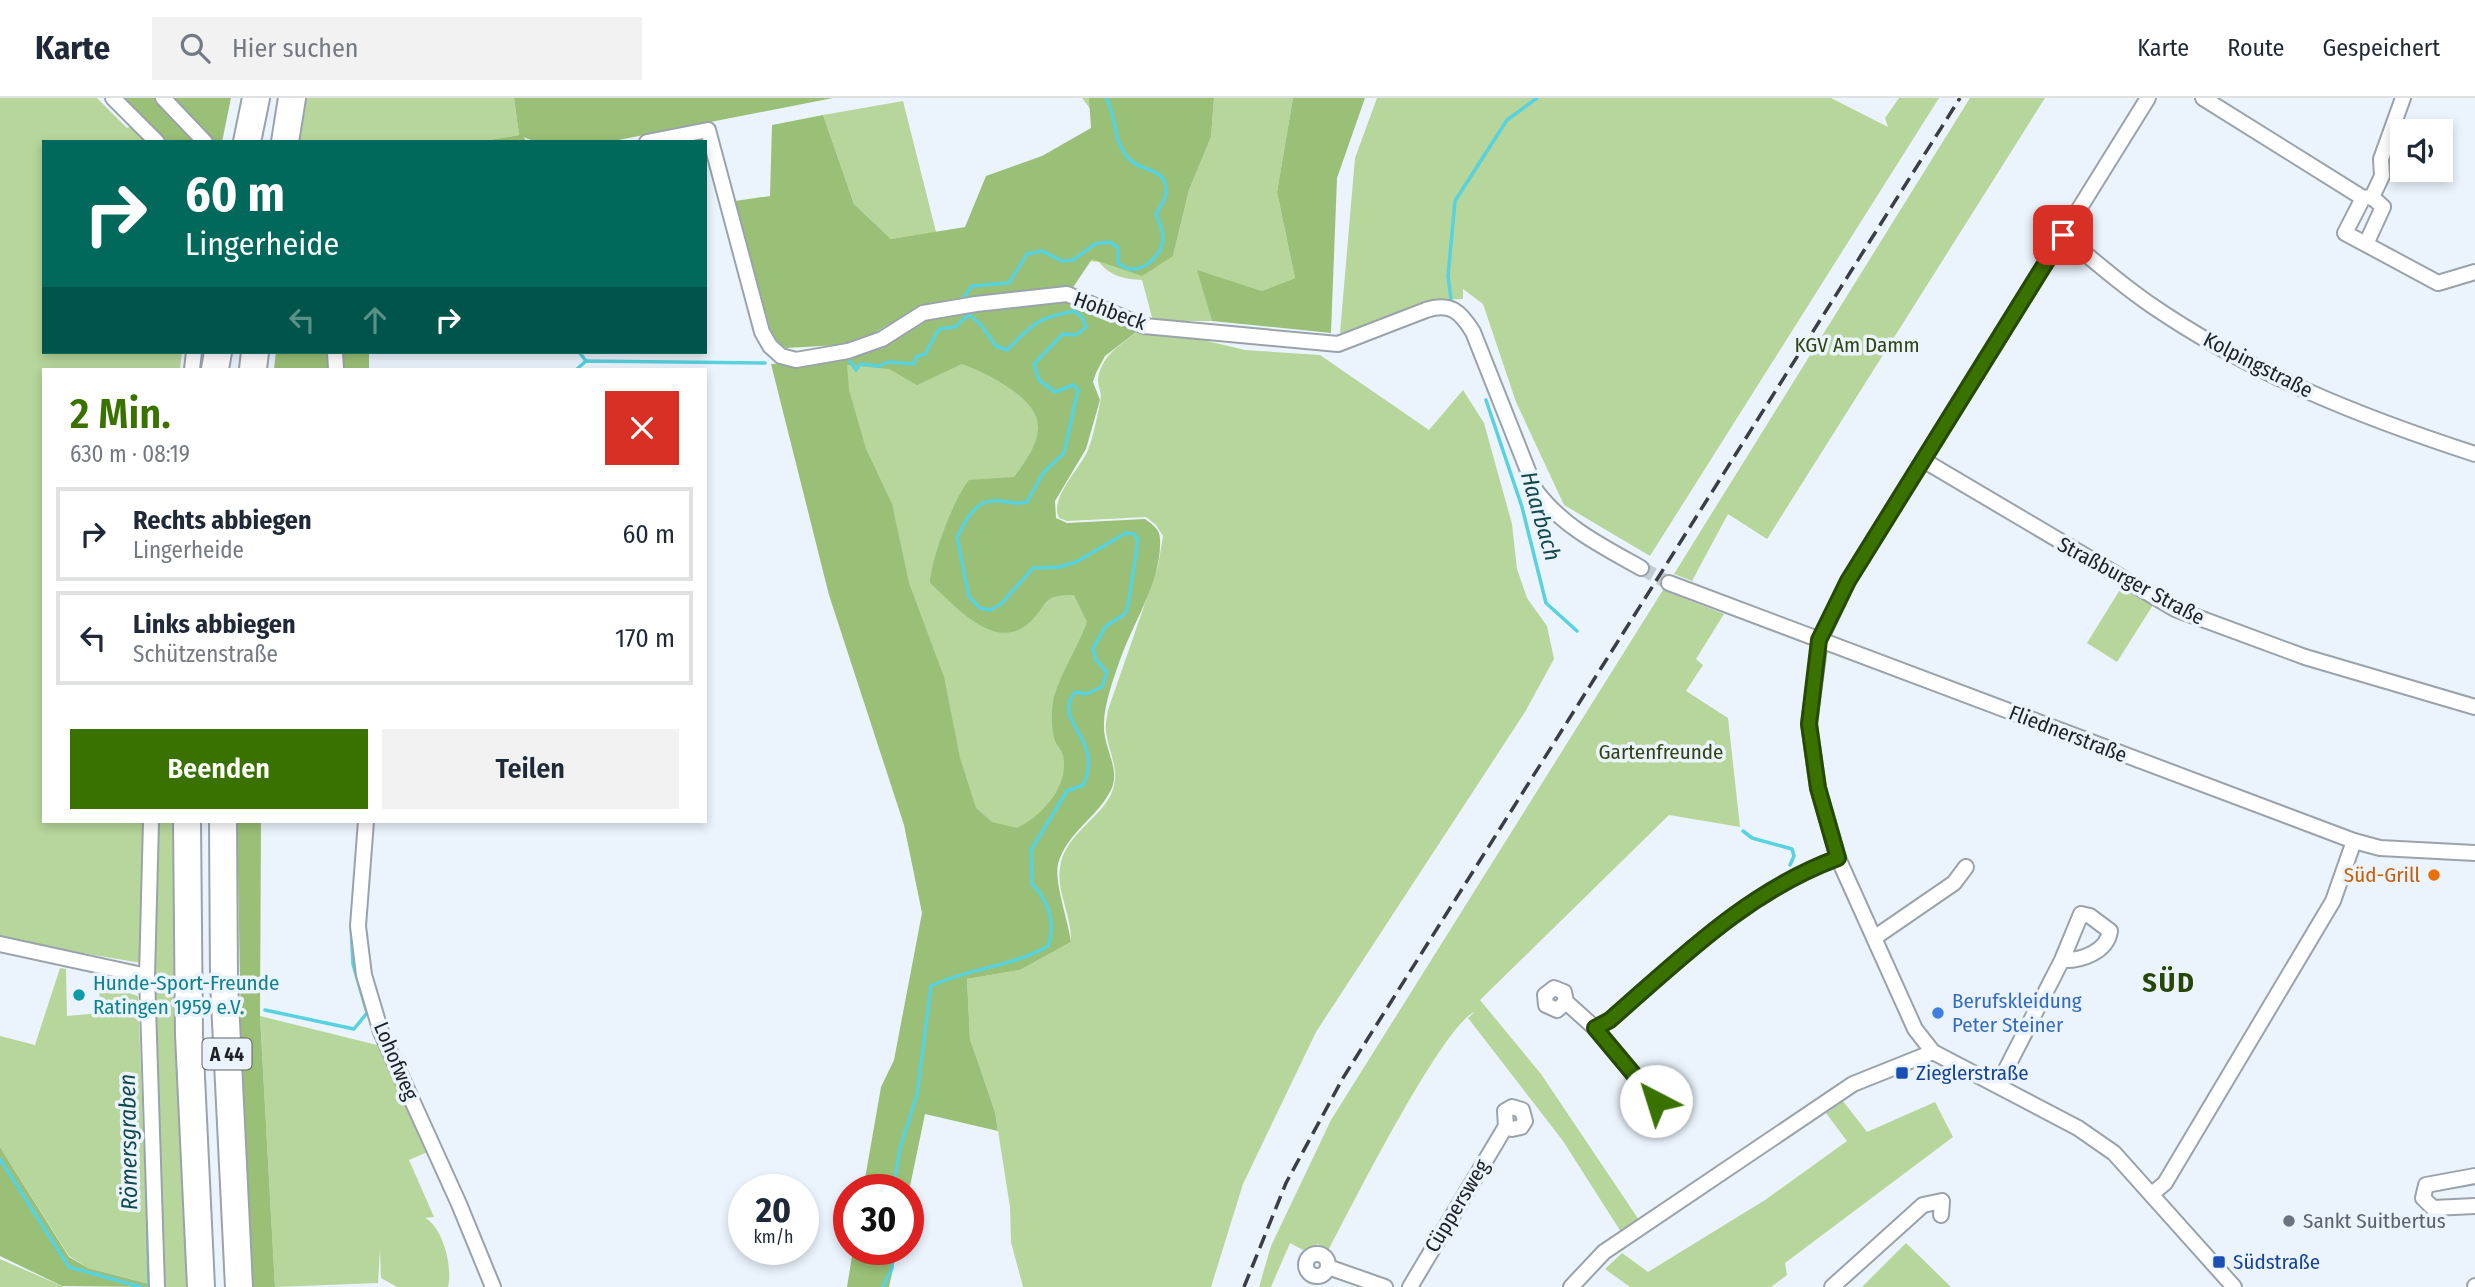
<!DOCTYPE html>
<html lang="de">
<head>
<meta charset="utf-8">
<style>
	body { margin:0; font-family:"Fira Sans Condensed",sans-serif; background:#f2f2f3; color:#1f2937; height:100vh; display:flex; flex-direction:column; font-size:26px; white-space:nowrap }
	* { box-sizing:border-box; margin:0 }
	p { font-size:23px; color:#747a83 }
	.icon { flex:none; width:38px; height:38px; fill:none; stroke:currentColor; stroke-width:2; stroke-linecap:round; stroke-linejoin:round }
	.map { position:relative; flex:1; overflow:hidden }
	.panel { position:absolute; left:42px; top:270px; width:665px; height:455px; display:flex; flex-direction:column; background:#fff; border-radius:0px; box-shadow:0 4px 10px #0003 }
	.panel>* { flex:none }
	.top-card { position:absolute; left:42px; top:42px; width:665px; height:214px; border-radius:0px; box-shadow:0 4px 10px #0003; background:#00695c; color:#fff; overflow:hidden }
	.fabs { position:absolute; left:2390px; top:21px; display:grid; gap:14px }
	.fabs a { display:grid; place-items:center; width:63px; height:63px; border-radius:0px; background:#fff; box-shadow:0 4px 10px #0003; font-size:35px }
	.speed { position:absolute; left:728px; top:1076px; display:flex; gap:14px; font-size:35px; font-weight:700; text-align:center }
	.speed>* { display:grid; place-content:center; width:91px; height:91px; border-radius:50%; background:#fff; box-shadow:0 4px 10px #0003; line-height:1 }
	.speed small { font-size:18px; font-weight:400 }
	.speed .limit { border:10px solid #d22; background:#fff; color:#111 }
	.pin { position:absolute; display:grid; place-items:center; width:60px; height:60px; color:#fff; margin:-30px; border-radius:14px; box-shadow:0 4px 10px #0006 }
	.me { position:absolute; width:77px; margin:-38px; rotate:320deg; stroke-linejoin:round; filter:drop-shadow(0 0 5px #0008) }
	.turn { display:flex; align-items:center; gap:24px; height:147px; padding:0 28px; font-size:32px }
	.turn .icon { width:91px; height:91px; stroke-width:2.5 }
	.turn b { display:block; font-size:49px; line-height:60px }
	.lanes { display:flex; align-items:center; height:66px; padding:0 28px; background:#0003; justify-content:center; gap:35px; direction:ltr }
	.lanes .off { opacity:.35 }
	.round { display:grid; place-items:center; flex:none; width:74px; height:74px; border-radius:0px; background:#f2f2f3 }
	.headline { display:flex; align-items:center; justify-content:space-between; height:119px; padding:0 28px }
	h1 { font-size:42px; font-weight:600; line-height:52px; color:#3a7200 }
	.primary-button { display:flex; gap:14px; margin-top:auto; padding:14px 28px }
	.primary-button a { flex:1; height:80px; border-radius:0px; background:#3a7200; color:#fff; font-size:28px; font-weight:600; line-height:80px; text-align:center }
	.primary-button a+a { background:#f2f2f3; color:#1f2937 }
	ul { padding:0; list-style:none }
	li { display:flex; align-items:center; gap:21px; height:94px; margin:0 14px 10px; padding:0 14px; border:4px solid #e0e1e3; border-radius:0px }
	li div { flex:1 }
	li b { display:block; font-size:26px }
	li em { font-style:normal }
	header { display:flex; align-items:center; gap:42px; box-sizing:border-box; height:98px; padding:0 35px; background:#fff; border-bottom:2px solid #e0e1e3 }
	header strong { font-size:33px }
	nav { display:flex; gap:38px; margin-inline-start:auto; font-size:24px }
	.search { width:490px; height:63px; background:#f2f2f3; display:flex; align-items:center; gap:18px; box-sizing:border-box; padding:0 24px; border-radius:0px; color:#747a83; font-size:26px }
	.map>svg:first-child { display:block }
	.green { fill:#b6d69b }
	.forest { fill:#99c076; fill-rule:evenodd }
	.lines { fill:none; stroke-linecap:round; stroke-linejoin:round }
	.stream { stroke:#58d2de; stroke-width:3.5 }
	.street-tunnel { stroke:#c2cad2; stroke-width:14; stroke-dasharray:14 7; stroke-linecap:butt }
	.street-casing { stroke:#9aa3aa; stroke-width:18 }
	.highway-casing { stroke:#9aa3aa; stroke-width:30 }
	.street { stroke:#fff; stroke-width:14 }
	.highway { stroke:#fff; stroke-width:26 }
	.rail { stroke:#3b3e42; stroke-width:3.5; stroke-dasharray:14 7; stroke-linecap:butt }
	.route-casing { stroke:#264a00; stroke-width:18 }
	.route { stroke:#3a7200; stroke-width:12 }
	.food-dot { fill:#e8710a; stroke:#ebf4fd; stroke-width:2.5 }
	.culture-dot { fill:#0f9aa8; stroke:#ebf4fd; stroke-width:2.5 }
	.shop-dot { fill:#3f7fe0; stroke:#ebf4fd; stroke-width:2.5 }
	.transit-dot { fill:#1a4fb4; stroke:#ebf4fd; stroke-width:2.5 }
	.worship-dot { fill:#6b7280; stroke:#ebf4fd; stroke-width:2.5 }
	.labels { text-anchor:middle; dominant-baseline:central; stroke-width:7; stroke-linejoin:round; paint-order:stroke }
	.shield { fill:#ebf4fd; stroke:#5d6266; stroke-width:2 }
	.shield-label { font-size:19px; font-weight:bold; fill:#202326 }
	.street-label { font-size:21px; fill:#202326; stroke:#ebf4fd }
	.park-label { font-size:21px; fill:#2d4612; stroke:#ebf4fd }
	.food-label { font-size:21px; fill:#c56008; stroke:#ebf4fd; text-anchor:end }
	.culture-label { font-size:21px; fill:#0d838f; stroke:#ebf4fd; text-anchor:start }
	.shop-label { font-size:21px; fill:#366cbe; stroke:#ebf4fd; text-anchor:start }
	.transit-label { font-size:21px; fill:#164399; stroke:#ebf4fd; text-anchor:start }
	.worship-label { font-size:21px; fill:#5b616d; stroke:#ebf4fd; text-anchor:start }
	.water-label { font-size:23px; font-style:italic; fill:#11494e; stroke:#ebf4fd }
	.district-label { font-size:28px; font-weight:bold; letter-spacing:2px; fill:#254806; stroke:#ebf4fd }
</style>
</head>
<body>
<header>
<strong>Karte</strong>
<div class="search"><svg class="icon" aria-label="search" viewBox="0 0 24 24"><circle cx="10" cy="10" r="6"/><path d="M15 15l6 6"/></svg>Hier suchen</div>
<nav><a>Karte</a><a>Route</a><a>Gespeichert</a></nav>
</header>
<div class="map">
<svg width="2475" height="1189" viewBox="0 0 2475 1189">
	<rect width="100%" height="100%" fill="#ebf4fd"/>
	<g class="green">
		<polygon points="0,0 97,0 127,30 135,27 151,44 44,44 44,254 182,254 180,271 44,271 44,723 147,723 141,865 0,841"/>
		<polygon points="303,0 514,0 519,37 478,44 296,44"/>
		<path d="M 1082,0 L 1137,0 L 1173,158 L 1189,92 L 1211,39 L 1214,0 L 1293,0 L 1277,94 L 1295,180 L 1262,193 L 1198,173 L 1212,223 L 1153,223 L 1142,182 C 1125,181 1111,179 1099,164 L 1087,163 L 1067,186 C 1080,198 1096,198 1109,209 L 1015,433 L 1134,426 L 1063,724 L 1021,857 L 834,260 L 997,148 L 1111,52 L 1097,20 Z"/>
		<polygon points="1377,0 1831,0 1888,29 1885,20 1899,0 1939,0 1650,458 1564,407 1516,304 1483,206 1463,191 1463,201 1436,202 1358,234 1340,235 1355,60"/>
		<polygon points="1970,0 2045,0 1767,441 1728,416 1692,483 1674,476"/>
		<polygon points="903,3 936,134 891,141 854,106 823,17"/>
		<path d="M 1144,228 L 1245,252 L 1320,257 L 1429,332 L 1463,292 L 1484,325 L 1512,426 L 1517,471 L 1527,500 L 1547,528 L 1554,561 L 1525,614 L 1316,934 L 1243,1086 L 1211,1189 L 1023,1189 L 1011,1144 L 1010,1109 L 995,1014 L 970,941 L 967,881 L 1020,872 L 1071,844 C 1072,818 1056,793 1060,770 C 1064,735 1104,720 1113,691 C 1120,671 1108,653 1106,633 C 1105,627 1107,619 1108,612 L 1158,468 L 1163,438 L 1156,427 L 1146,419 L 1067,423 L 1059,420 C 1049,400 1080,371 1088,352 C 1093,339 1097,320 1100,305 C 1104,289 1091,287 1104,264 C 1112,250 1132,239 1144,228 Z"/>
		<polygon points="2121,490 2153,507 2117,564 2087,545"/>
		<path d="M 1663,492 L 1724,516 L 1696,561 L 1703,567 L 1686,593 L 1728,620 L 1740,729 L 1669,717 L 1480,902 L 1541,976 L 1639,1122 L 1621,1134 L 1563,1043 L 1468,920 L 1475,914 C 1444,924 1348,1115 1328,1153 L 1318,1146 L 1303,1152 L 1290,1145 L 1271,1189 L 1259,1189 L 1271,1148 L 1331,1022 Z"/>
		<polygon points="157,723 174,723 175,881 188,1189 162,1189 151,879"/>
		<polygon points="60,870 66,871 67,918 100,915 99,885 138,898 149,1186 88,1170 69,1158 0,1049 0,938 35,947"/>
		<path d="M 260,918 L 381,948 L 432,1052 L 409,1062 L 434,1119 L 425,1120 C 443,1129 453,1170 448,1189 L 397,1189 L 381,1180 L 380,1151 L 378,1185 L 275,1189 Z"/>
		<polygon points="1843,1003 1867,1034 1935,1004 1953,1039 1785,1165 1787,1177 1771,1189 1630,1189 1605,1171 1622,1155 1648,1174 1765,1102 1847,1043 1826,1015"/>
		<polygon points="1906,1145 1951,1189 1862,1189"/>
		<polygon points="0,1161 64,1189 0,1189"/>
	</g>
	<g class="forest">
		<polygon points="121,0 155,0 197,44 162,44"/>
		<polygon points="173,0 231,0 222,44 216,44"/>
		<polygon points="514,0 833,0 608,44 536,44 523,39 528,44 478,44 519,37"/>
		<polygon points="1089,0 1214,0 1211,39 1189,92 1173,158 1142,178 1092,161 1072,191 921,209 871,236 840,247 786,250 773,241 735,103 770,98 772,27 823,17 854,106 891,141 965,129 986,78 1042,58 1091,30"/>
		<polygon points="1293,0 1365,0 1337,80 1331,235 1212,223 1197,172 1262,193 1295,180 1277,94"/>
		<path d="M 1067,196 L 1144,228 L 1105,258 L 1096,275 L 1093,284 L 1100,302 L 1086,351 L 1055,403 L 1056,420 L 1067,425 L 1145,421 C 1152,426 1160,431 1160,441 C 1162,483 1133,524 1120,562 C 1113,582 1103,609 1104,630 C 1104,650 1121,672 1111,692 C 1097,720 1067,734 1058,766 C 1054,784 1068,822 1071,844 L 1020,872 L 967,881 L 970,941 L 995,1014 L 998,1033 L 925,1016 L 908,1098 L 908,1092 L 863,1092 L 881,989 L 894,962 L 922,815 L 904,727 L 829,497 L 771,266 L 843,260 L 923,215 ZM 962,266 C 985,274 1041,301 1038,331 C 1037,349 1024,365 1014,379 L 969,382 C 954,400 931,461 930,485 C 954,506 996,558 1031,523 C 1050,504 1041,497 1074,497 L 1087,524 C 1078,549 1061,574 1054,599 C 1051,612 1051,630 1055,643 C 1057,648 1062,652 1063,657 C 1070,688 1042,718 1017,730 L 992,724 L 976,710 L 960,660 L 944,579 L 909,485 L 892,406 L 866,351 L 849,292 L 847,267 L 889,271 L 917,287 Z"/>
		<polygon points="276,254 369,254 369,271 274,271"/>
		<polygon points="237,723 261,723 260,918 275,1189 253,1189 242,988"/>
		<polygon points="0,1049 69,1159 88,1170 149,1186 149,1189 62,1188 0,1158"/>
		<polygon points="853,1152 897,1152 889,1189 847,1189"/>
	</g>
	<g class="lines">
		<g class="stream">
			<polyline points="1451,201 1448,178 1455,103 1507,22 1537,0"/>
			<path d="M 961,203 L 972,188 L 1009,185 L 1027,156 L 1042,153 L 1062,163 L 1073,162 L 1095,146 L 1110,144 L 1118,150 L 1118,165 C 1137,182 1164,159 1163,137 C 1162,130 1158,122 1156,116 C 1162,106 1169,96 1165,85 C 1161,71 1139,72 1129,61 C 1111,40 1118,21 1106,0"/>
			<polyline points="579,254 586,263"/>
			<polyline points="849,262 856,272 860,266 879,268 888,264 914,266 916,259 925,256 939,231 955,229 967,218"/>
			<polyline points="577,271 586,263 765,265"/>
			<polyline points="1486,302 1522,409 1546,505 1577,533"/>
			<polyline points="1743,733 1752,740 1792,751 1794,758 1790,767"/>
			<polyline points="265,912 354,931 367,915 353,866 351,827"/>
			<polyline points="0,1061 69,1169 141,1189"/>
			<polyline points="147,1086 149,1189"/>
			<path d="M 893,1092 L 900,1050 L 917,997 L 931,888 C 968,870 1012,869 1048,848 C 1056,826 1049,803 1032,786 L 1031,752 L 1067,693 L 1083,687 C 1105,639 1051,625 1075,594 L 1086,596 L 1102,589 L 1107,574 L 1096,562 L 1093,550 L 1106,528 L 1125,516 L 1128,508 L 1138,442 L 1134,436 L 1126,435 L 1076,464 L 1059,469 L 1033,470 L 1001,506 L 990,512 L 980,510 L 969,499 L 957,439 C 965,425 973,404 992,403 C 1005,401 1014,408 1027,404 L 1043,375 L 1064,355 L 1078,292 L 1073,287 L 1055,294 L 1039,282 L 1034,266 L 1063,236 L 1076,237 L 1086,229 L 1082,219 L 1074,213 C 1037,220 1033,226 1007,252 L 996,248 L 981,227 L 965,213"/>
			<polyline points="883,1189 892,1170 892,1152"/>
		</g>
		<polyline class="street-tunnel" points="1641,470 1669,485"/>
		<g class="street-casing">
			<g id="street">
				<polyline points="113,0 157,44"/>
				<polyline points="163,0 205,44"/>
				<polyline points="2148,0 1848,483 1820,542 1809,626 1818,690 1838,760 1915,931 1933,954 2078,1030 2114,1055 2234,1189"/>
				<polyline points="2203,0 2363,100"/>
				<polyline points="2403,0 2381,61 2382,78 2372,99 2363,100 2345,135 2438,185 2475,174"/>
				<path d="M 647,44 L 708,32 L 762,234 L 770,248 L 781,258 L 796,262 L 848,253 L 882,241 L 923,215 L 976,206 L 1067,196 L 1144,228 L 1338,246 L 1426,212 C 1450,204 1460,213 1473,234 L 1536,393 C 1563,429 1602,448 1641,470"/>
				<path d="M 2063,137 C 2092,161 2120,186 2151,207 C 2250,275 2361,319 2475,356"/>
				<polyline points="2366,146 2383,109 2372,99"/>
				<polyline points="335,254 336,271"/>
				<polyline points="192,271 194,254"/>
				<polyline points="1923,362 2175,511 2305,559 2475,609"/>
				<polyline points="1669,485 2354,743 2380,750 2475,755"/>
				<polyline points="151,723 147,878 157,1189"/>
				<polyline points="366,723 358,828 364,877 381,934 459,1106 493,1189"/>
				<polyline points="1874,840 1954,785 1966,769"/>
				<polyline points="0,846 147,878"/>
				<polyline points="1566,904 1557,912 1546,907 1545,897 1554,890 1564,894 1566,904 1595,930 1628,969 1645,990 1648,1002"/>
				<path d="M 1595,930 L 1610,922 C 1681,860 1748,793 1838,760"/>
				<path d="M 1998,987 L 2062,862 L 2081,816 L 2090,818 L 2110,833 C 2107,854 2081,863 2062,862"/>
				<circle cx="1650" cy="1012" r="10"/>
				<polyline points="2475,1078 2426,1087 2423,1100 2433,1110 2475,1108"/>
				<polyline points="2152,1096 2165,1085 2333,803 2354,743"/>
				<circle cx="1317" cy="1167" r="11"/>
				<polyline points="1328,1169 1385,1189"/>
				<polyline points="1410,1189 1506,1028 1505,1013 1512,1009 1522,1012 1525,1023 1521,1029 1512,1031 1506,1028"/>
				<polyline points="1571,1189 1604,1154 1853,986 1933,954"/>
				<polyline points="1832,1189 1923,1107 1942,1103 1941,1117"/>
				<polyline points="2475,1189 2475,1188"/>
			</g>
		</g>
		<g class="highway-casing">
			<g id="highway">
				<polyline points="247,44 256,0"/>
				<polyline points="285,44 292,0"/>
				<polyline points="215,271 218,254"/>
				<polyline points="253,271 255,254"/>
				<polyline points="187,723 189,937 201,1189"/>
				<polyline points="223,723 224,883 239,1189"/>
			</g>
		</g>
		<use href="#street" class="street"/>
		<use href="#highway" class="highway"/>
		<polyline class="rail" points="1244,1189 1286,1085 1343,980 1960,0"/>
	</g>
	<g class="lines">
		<g class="route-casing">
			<path id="route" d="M 1656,1003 L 1648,1002 L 1645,990 L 1595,930 L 1610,922 C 1681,860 1748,793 1838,760 L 1818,690 L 1809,626 L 1819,542 L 1848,483 L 2063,137"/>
		</g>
		<use href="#route" class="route"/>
	</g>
	<circle class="food-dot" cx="2434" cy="777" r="7"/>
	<circle class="culture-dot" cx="79" cy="897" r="7"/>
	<circle class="shop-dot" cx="1938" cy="915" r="7"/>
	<g class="transit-dot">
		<rect x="1895" y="968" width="14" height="14" rx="3.5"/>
		<rect x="2212" y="1157" width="14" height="14" rx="3.5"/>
	</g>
	<circle class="worship-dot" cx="2289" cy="1123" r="7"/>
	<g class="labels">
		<rect class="shield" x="202.5" y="940.5" width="49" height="31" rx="5"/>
		<g class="shield-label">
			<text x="227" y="956">A 44</text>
		</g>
		<g class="street-label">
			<text transform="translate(1110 213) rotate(20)">Hohbeck</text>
			<text transform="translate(2258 267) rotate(27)">Kolpingstraße</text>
			<text transform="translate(2131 483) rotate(28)">Straßburger Straße</text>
			<text transform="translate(2068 636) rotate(21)">Fliednerstraße</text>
			<text transform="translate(396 963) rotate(67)">Lohofweg</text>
			<text transform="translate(1457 1108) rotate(-59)">Cüppersweg</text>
		</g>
		<g class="park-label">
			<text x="1857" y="247">KGV Am Damm</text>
			<text x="1661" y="654">Gartenfreunde</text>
		</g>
		<g class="food-label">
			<text x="2420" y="777">Süd-Grill</text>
		</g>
		<g class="culture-label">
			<text x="93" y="885">Hunde-Sport-Freunde<tspan x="93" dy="24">Ratingen 1959 e.V.</tspan></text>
		</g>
		<g class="shop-label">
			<text x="1952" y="903">Berufskleidung<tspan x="1952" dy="24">Peter Steiner</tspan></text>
		</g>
		<g class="transit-label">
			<text x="1916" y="975">Zieglerstraße</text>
			<text x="2233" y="1164">Südstraße</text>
		</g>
		<g class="worship-label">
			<text x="2303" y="1123">Sankt Suitbertus</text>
		</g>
		<g class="water-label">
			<text transform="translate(1541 418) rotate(74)">Haarbach</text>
			<text transform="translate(128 1044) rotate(-91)">Römersgraben</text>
		</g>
		<g class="district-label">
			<text x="2169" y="884">SÜD</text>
		</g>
	</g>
</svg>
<div class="fabs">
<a><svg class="icon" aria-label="sound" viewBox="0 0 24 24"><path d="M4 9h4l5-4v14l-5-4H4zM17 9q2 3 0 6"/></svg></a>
</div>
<div class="speed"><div>20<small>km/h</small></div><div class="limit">30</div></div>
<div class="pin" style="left:2063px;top:137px;background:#d93025"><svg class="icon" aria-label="arrive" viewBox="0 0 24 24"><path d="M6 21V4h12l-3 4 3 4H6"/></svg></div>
<svg class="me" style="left:1656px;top:1003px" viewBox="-20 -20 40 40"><circle r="19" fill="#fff"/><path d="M0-13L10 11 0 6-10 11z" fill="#3a7200"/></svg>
<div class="top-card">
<div class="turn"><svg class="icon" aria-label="right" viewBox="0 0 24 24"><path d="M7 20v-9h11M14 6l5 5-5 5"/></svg><div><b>60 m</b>Lingerheide</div></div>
<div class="lanes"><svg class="icon off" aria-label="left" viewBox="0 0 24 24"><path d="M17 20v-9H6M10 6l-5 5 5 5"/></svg><svg class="icon off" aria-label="ahead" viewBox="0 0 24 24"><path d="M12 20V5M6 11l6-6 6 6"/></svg><svg class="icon" aria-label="right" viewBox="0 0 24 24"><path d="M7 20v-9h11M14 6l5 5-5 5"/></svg></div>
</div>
<section class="panel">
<div class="headline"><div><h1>2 Min.</h1><p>630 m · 08:19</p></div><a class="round" style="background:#d93025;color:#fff"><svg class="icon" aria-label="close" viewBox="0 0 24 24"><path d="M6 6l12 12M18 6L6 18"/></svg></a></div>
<ul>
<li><svg class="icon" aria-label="right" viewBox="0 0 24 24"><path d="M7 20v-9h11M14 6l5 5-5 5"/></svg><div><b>Rechts abbiegen</b><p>Lingerheide</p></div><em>60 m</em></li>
<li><svg class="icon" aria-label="left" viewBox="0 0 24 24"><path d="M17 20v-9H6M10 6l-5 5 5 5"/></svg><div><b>Links abbiegen</b><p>Schützenstraße</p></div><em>170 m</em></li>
</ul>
<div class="primary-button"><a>Beenden</a><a>Teilen</a></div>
</section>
</div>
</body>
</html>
